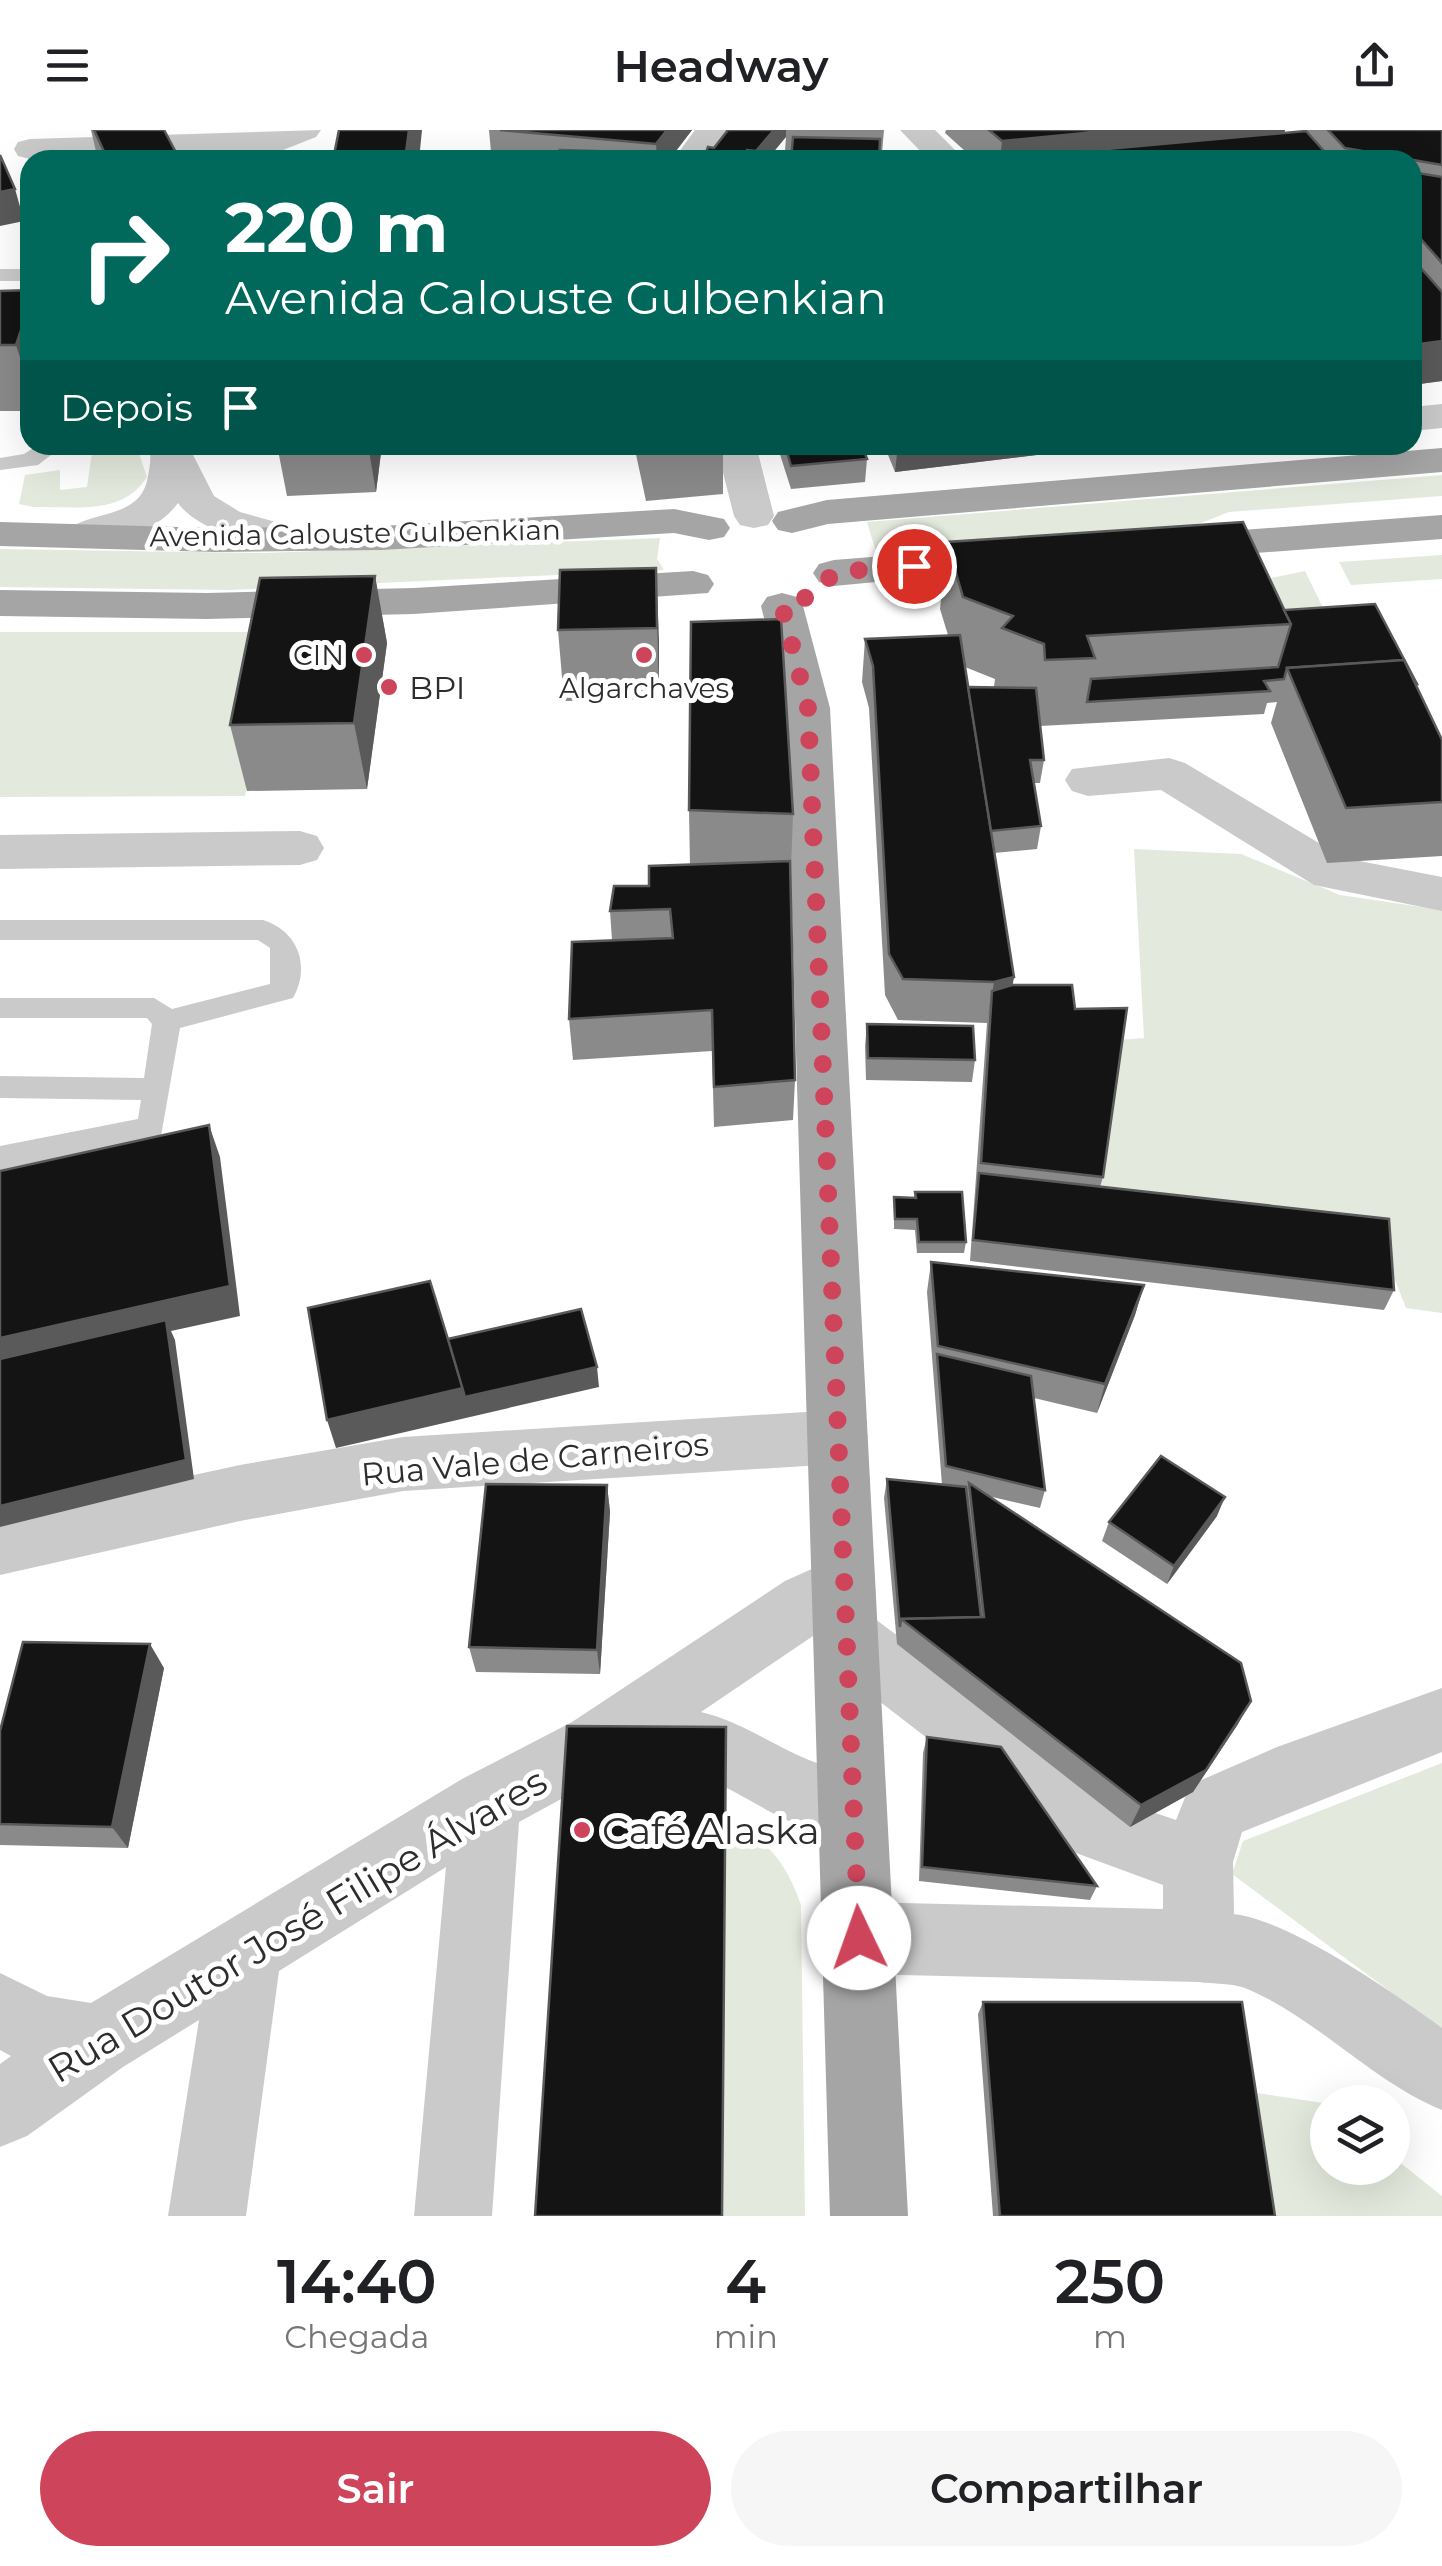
<!DOCTYPE html>
<html lang="pt">
<head>
<meta charset="utf-8">
<style>
	body { margin:0; font-family:Montserrat,sans-serif; background:#f6f6f6; color:#202124; height:100vh; display:flex; flex-direction:column; font-size:38px; white-space:nowrap }
	* { box-sizing:border-box; margin:0 }
	p { font-size:32px; color:#757577 }
	.icon { flex:none; width:55px; height:55px; fill:none; stroke:currentColor; stroke-width:2; stroke-linecap:round; stroke-linejoin:round }
	.map { position:relative; height:2086px; overflow:hidden }
	.panel { display:flex; flex-direction:column; background:#fff; flex:1 }
	.panel>* { flex:none }
	.top-card { position:absolute; left:20px; top:20px; width:1402px; height:305px; border-radius:30px; box-shadow:0 10px 40px #0002; background:#00695c; color:#fff; overflow:hidden }
	.tools { position:absolute; left:1310px; top:1955px; display:grid; gap:20px }
	.tools a { display:grid; place-items:center; width:100px; height:100px; border-radius:50%; background:#fff; box-shadow:0 10px 40px #0002; font-size:50px }
	.pin { position:absolute; display:grid; place-items:center; width:85px; height:85px; color:#fff; margin:-42px; border:5px solid #fff; border-radius:50%; box-shadow:0 2px 10px #0007 }
	.me { position:absolute; width:110px; margin:-55px; rotate:357deg; stroke-linejoin:round; filter:drop-shadow(0 0 8px #0008) }
	.turn { display:flex; align-items:center; gap:35px; height:210px; padding:0 40px; font-size:45px }
	.turn .icon { width:130px; height:130px; stroke-width:2.5 }
	.turn b { display:block; font-size:70px; line-height:85px }
	.then { display:flex; align-items:center; height:95px; padding:0 40px; background:#0003; gap:20px; font-size:38px }
	.eta { display:flex; justify-content:space-evenly; align-items:center; height:170px; text-align:center }
	.eta b { font-size:60px; font-weight:600; line-height:70px }
	.cta { display:flex; gap:20px; margin-top:auto; padding:20px 40px }
	.cta a { flex:1; height:115px; border-radius:60px; background:#ce455b; color:#fff; font-size:40px; font-weight:600; line-height:115px; text-align:center }
	.cta a+a { background:#f6f6f6; color:#202124 }
	header { display:flex; justify-content:space-between; align-items:center; height:130px; padding:0 40px; background:#fff; font-size:45px; font-weight:600 }
	.map>svg:first-child { display:block }
	.green { fill:#e4e9dd }
	.lines { fill:none; stroke-linecap:round; stroke-linejoin:round }
	.service { fill:#cacaca; fill-rule:evenodd }
	.minor { fill:#cacaca; fill-rule:evenodd }
	.tertiary { fill:#cacaca; fill-rule:evenodd }
	.primary { fill:#a5a5a5; fill-rule:evenodd }
	.wall { fill:#8a8a8a; fill-rule:evenodd }
	.shaded-wall { fill:#5a5a5a }
	.building { fill:#141414; stroke:#5a5a5a; stroke-width:2.5 }
	.route { stroke:#ce455b; stroke-width:18; stroke-dasharray:0 32.4 }
	.poi-dot { fill:#ce455b; stroke:#fff; stroke-width:4 }
	.labels { text-anchor:middle; dominant-baseline:central; stroke-width:10; stroke-linejoin:round; paint-order:stroke }
	.far-street-label { font-size:28px; fill:#2d2d2d; stroke:#fff }
	.far-poi-label { font-size:28px; fill:#2d2d2d; stroke:#fff; text-anchor:end }
	.poi-label { font-size:32px; fill:#2d2d2d; stroke:#fff; text-anchor:start }
	.street-label { font-size:32px; fill:#2d2d2d; stroke:#fff }
	.near-poi-label { font-size:38px; fill:#2d2d2d; stroke:#fff; text-anchor:start }
	.near-street-label { font-size:38px; fill:#2d2d2d; stroke:#fff }
</style>
</head>
<body>
<header><svg class="icon" aria-label="menu" viewBox="0 0 24 24"><path d="M4 6h16M4 12h16M4 18h16"/></svg>Headway<svg class="icon" aria-label="share" viewBox="0 0 24 24"><path d="M12 15V3M7 8l5-5 5 5M5 13v7h14v-7"/></svg></header>
<div class="map">
<svg width="1442" height="2086" viewBox="0 0 1442 2086">
	<rect width="100%" height="100%" fill="#fff"/>
	<g class="green">
		<path d="M 93,315 L 136,315 L 147,347 C 122,386 76,376 33,377 L 19,374 L 25,345 L 60,340 L 60,360 L 87,357 Z"/>
		<polygon points="1442,345 1442,366 1229,382 1181,401 1160,403 877,425 867,392"/>
		<polygon points="660,408 657,429 664,440 229,460 0,457 0,419 264,423"/>
		<polygon points="1442,425 1442,449 1351,455 1339,432"/>
		<polygon points="1305,441 1330,492 1246,498 1267,449"/>
		<polygon points="0,502 281,502 245,666 0,667"/>
		<polygon points="1134,719 1241,724 1340,765 1442,780 1442,1183 1406,1178 1379,1110 1095,1078 1118,910 1144,908"/>
		<polygon points="1442,1633 1442,1900 1232,1744 1243,1711"/>
		<path d="M 725,1688 C 767,1710 785,1730 801,1775 L 805,2086 L 722,2086 Z"/>
		<polygon points="1243,1961 1323,1973 1327,1976 1328,2038 1392,2038 1393,2027 1442,2066 1442,2086 1262,2086"/>
	</g>
	<g class="lines">
		<g class="service">
			<rect x="0" y="139" width="30" height="12"/>
			<polygon points="38,315 64,315 38,335 0,340 0,328 24,324"/>
			<path d="M 0,790 L 263,790 C 298,801 311,836 293,868 L 180,898 L 161,1006 L 0,1040 L 0,1016 L 138,989 L 141,970 L 0,968 L 0,946 L 144,948 L 152,894 L 147,888 L 0,888 L 0,868 L 154,868 L 172,879 L 270,854 L 270,818 L 258,810 L 0,810 Z"/>
		</g>
		<g class="minor">
			<polygon points="321,0 316,7 278,22 30,29 18,26 14,19 18,12 30,9"/>
			<polygon points="900,0 935,0 965,30 929,30"/>
			<polygon points="1442,274 1442,298 1412,301 1412,277"/>
			<path d="M 148,315 L 188,315 L 214,366 L 240,382 L 305,400 L 311,409 L 305,418 C 273,426 196,400 178,373 C 157,402 102,424 67,416 L 61,407 C 82,377 141,394 148,346 C 150,336 152,325 148,315 Z"/>
			<polygon points="1169,628 1185,633 1344,728 1442,747 1442,781 1314,755 1161,660 1088,666 1072,661 1065,650 1072,639"/>
			<polygon points="300,701 317,706 324,718 317,730 300,735 0,739 0,705"/>
			<polygon points="838,1280 859,1288 868,1307 859,1326 838,1334 403,1361 240,1391 0,1445 0,1387 240,1335 403,1307"/>
			<path d="M 844,1432 L 867,1441 L 876,1462 L 867,1483 L 1120,1671 L 1176,1690 L 1190,1655 L 1277,1617 L 1442,1558 L 1442,1622 L 1242,1702 L 1233,1732 L 1234,1784 C 1291,1791 1394,1863 1442,1898 L 1442,1980 C 1371,1951 1317,1888 1245,1858 C 1232,1853 1213,1854 1199,1852 L 859,1844 L 834,1833 L 823,1808 L 834,1783 L 859,1772 L 1163,1779 L 1163,1755 L 1076,1723 L 822,1527 L 813,1506 L 701,1582 C 740,1591 772,1615 809,1630 C 830,1639 854,1640 876,1649 L 886,1673 L 876,1697 C 813,1723 766,1673 711,1651 C 684,1640 653,1650 629,1632 L 519,1692 L 492,2086 L 414,2086 L 446,1737 L 279,1841 L 246,2086 L 168,2086 L 199,1890 L 123,1937 L 27,2006 L 0,2017 L 0,1934 L 11,1926 L 0,1920 L 0,1843 L 47,1866 L 91,1873 L 462,1649 L 572,1592 L 785,1451 L 825,1433 Z"/>
		</g>
		<g class="tertiary">
			<polygon points="695,0 728,0 707,30 673,30"/>
			<polygon points="716,315 756,315 774,386 768,395 754,398 740,395 734,386"/>
		</g>
		<g class="primary">
			<polygon points="1442,318 1442,342 828,394 792,403 778,400 772,391 778,382 827,370"/>
			<polygon points="674,379 724,389 730,398 724,407 709,410 674,403 381,420 215,422 0,416 0,392 215,398 381,396"/>
			<polygon points="1442,385 1442,409 1176,429 1161,426 1155,417 1161,408 1176,405"/>
			<polygon points="1020,415 1035,419 1041,428 1035,437 834,456 819,452 813,443 819,434 834,430"/>
			<polygon points="693,441 708,445 714,454 708,463 414,484 207,489 0,486 0,460 207,463 414,458"/>
			<polygon points="782,463 797,467 803,476 830,578 908,2086 830,2086 786,578 761,476 767,467"/>
		</g>
	</g>
	<g class="wall">
		<polygon points="91,0 164,0 180,30 98,30"/>
		<polygon points="489,0 692,0 669,30 483,30 491,22"/>
		<polygon points="728,0 884,0 882,23 785,21 786,7 714,18"/>
		<polygon points="946,0 1285,0 1284,3 1304,2 1303,0 1442,0 1442,251 1412,255 1412,30 975,30 945,3"/>
		<polygon points="30,160 30,281 0,281 0,161"/>
		<polygon points="277,315 382,315 376,362 287,366"/>
		<polygon points="634,315 723,315 723,364 646,371"/>
		<polygon points="777,315 862,315 867,329 865,352 791,359"/>
		<polygon points="884,315 1087,315 1086,319 895,342"/>
		<path d="M 947,412 L 1284,480 L 1417,554 L 1416,556 L 1442,610 L 1442,726 L 1327,733 L 1271,593 L 1277,572 L 1267,573 L 1264,584 L 1040,596 L 1044,630 L 1040,653 L 1034,653 L 1041,696 L 1037,719 L 994,723 L 1014,847 L 1012,855 L 1075,879 L 1103,1047 L 1100,1057 L 1394,1160 L 1384,1180 L 970,1131 L 987,893 L 898,890 L 885,865 L 869,578 L 862,552 L 865,509 L 948,505 L 940,479 ZM 965,537 L 995,549 L 994,557 L 968,557 Z"/>
		<polygon points="656,438 659,569 564,571 558,500"/>
		<polygon points="375,446 387,513 367,659 247,661 230,595"/>
		<polygon points="689,680 793,684 791,738 795,950 793,990 714,997 712,921 573,930 569,889 612,810 610,781 649,756 690,735"/>
		<polygon points="867,894 975,930 972,952 866,950 865,916"/>
		<polygon points="915,1062 966,1112 964,1123 917,1123 915,1100 894,1099 894,1067 914,1068"/>
		<polygon points="931,1132 1144,1155 1135,1185 1097,1283 1034,1268 1045,1360 1040,1378 988,1366 1238,1594 1193,1662 1130,1697 897,1514 884,1368 887,1349 942,1355 927,1162"/>
		<polygon points="607,1355 610,1382 600,1544 476,1542 469,1517"/>
		<polygon points="1217,1386 1167,1454 1102,1411 1109,1392"/>
		<polygon points="164,1538 128,1718 0,1715 0,1601"/>
		<polygon points="927,1607 1097,1756 1090,1770 919,1751 923,1623"/>
		<polygon points="983,1872 1275,2086 993,2086 978,1884"/>
	</g>
	<g class="shaded-wall">
		<polygon points="409,0 422,0 419,30 405,30"/>
		<polygon points="667,0 692,0 669,30 657,30 656,14"/>
		<polygon points="774,0 786,0 786,7 767,30 755,30 756,21"/>
		<polygon points="1115,0 1285,0 1280,22 1074,22 1073,30 1016,30 1014,28 1014,30 1000,30 1002,11"/>
		<polygon points="15,59 24,91 0,96 0,62"/>
		<polygon points="30,174 30,259 16,215"/>
		<polygon points="1442,211 1442,251 1412,255 1412,215"/>
		<polygon points="368,315 382,315 376,362"/>
		<polygon points="898,315 1087,315 1086,319 895,342"/>
		<polygon points="656,438 659,510 659,569 657,498"/>
		<polygon points="375,446 387,513 367,659 354,593"/>
		<polygon points="1014,847 1007,888 992,861 987,893 994,852"/>
		<polygon points="209,995 220,1027 240,1186 171,1201 175,1210 194,1349 0,1397 0,1208"/>
		<polygon points="1144,1155 1135,1185 1097,1283 1105,1254"/>
		<polygon points="597,1237 599,1257 336,1318 327,1290 463,1258"/>
		<polygon points="607,1355 610,1382 600,1544 597,1520"/>
		<polygon points="1225,1367 1217,1386 1167,1454 1174,1436"/>
		<polygon points="150,1514 164,1538 128,1718 112,1697"/>
		<polygon points="1251,1571 1238,1594 1193,1662 1130,1697 1141,1675"/>
	</g>
	<g class="building">
		<polygon points="94,0 164,0 180,30 108,30"/>
		<polygon points="339,0 409,0 405,30 333,30"/>
		<polygon points="500,0 667,0 656,14"/>
		<polygon points="728,0 774,0 756,21 746,20 767,25 765,30 703,30 708,17 714,18"/>
		<polygon points="989,0 1115,0 1002,11"/>
		<polygon points="1328,0 1442,0 1442,35 1345,18"/>
		<polygon points="1306,1 1332,30 1078,30 1074,22"/>
		<polygon points="793,7 880,9 879,30 791,30"/>
		<polygon points="560,20 630,22 632,30 563,30"/>
		<polygon points="483,22 561,24 561,30 483,30"/>
		<polygon points="0,25 15,59 0,62"/>
		<polygon points="1059,25 1062,30 1016,30 1014,28"/>
		<polygon points="631,27 655,29 655,30 632,30"/>
		<polygon points="1412,42 1442,47 1442,133 1412,99"/>
		<polygon points="1412,128 1442,162 1442,211 1412,215"/>
		<polygon points="30,160 30,174 16,215 0,215 0,161"/>
		<polygon points="785,315 862,315 867,329 791,336"/>
		<polygon points="1243,392 1291,494 1087,506 1095,528 1045,530 1044,514 1002,498 1013,486 963,467 947,412"/>
		<polygon points="656,438 657,498 558,500 560,440"/>
		<polygon points="375,446 354,593 230,595 260,448"/>
		<polygon points="1375,474 1417,554 1415,554 1404,530 1287,538 1284,549 1264,551 1270,561 1087,572 1091,549 1278,537 1291,494 1284,480"/>
		<polygon points="781,489 793,684 689,680 691,492"/>
		<polygon points="960,505 1014,847 994,852 903,849 889,824 873,536 865,509"/>
		<polygon points="1404,530 1442,610 1442,672 1346,678 1287,538"/>
		<polygon points="968,557 1036,558 1044,630 1030,630 1041,696 991,701"/>
		<polygon points="790,731 795,950 714,957 712,880 569,889 572,812 673,808 670,779 610,781 614,756 649,756 649,736"/>
		<polygon points="1012,855 1072,855 1075,879 1127,878 1103,1047 981,1033 992,861"/>
		<polygon points="867,894 973,896 975,930 868,928"/>
		<polygon points="209,995 230,1156 0,1208 0,1041"/>
		<polygon points="979,1043 1389,1089 1394,1160 973,1110"/>
		<polygon points="915,1062 962,1062 966,1112 919,1112 917,1089 895,1089 894,1067 916,1068"/>
		<polygon points="931,1132 1144,1155 1105,1254 938,1216"/>
		<polygon points="430,1151 463,1258 327,1290 308,1178"/>
		<polygon points="581,1179 597,1237 465,1267 448,1209"/>
		<polygon points="166,1190 186,1330 0,1376 0,1229"/>
		<polygon points="937,1224 1031,1246 1045,1360 946,1336"/>
		<polygon points="1161,1326 1225,1367 1174,1436 1109,1392"/>
		<polygon points="887,1349 966,1357 981,1487 901,1489 900,1497"/>
		<polygon points="969,1353 1241,1533 1251,1571 1206,1640 1141,1675 901,1489 984,1487"/>
		<polygon points="486,1354 607,1355 597,1520 469,1517"/>
		<polygon points="23,1512 150,1514 112,1697 0,1694 0,1601"/>
		<polygon points="567,1596 726,1597 722,2086 535,2086"/>
		<polygon points="927,1607 1001,1617 1097,1756 922,1737"/>
		<polygon points="983,1872 1242,1872 1275,2086 1000,2086"/>
	</g>
	<g class="lines">
		<polyline class="route" points="859,1808 808,578 782,476 816,464 834,442 914,436"/>
	</g>
	<g class="poi-dot">
		<circle cx="364" cy="525" r="10"/>
		<circle cx="644" cy="525" r="10"/>
		<circle cx="389" cy="557" r="10"/>
		<circle cx="582" cy="1700" r="10"/>
	</g>
	<g class="labels">
		<g class="far-street-label">
			<text transform="translate(355 403) rotate(-1)">Avenida Calouste Gulbenkian</text>
		</g>
		<g class="far-poi-label">
			<text x="344" y="525">CIN</text>
			<text x="644" y="558" text-anchor="middle">Algarchaves</text>
		</g>
		<g class="poi-label">
			<text x="409" y="557">BPI</text>
		</g>
		<g class="street-label">
			<text transform="translate(535 1329) rotate(-5)">Rua Vale de Carneiros</text>
		</g>
		<g class="near-poi-label">
			<text x="602" y="1700">Café Alaska</text>
		</g>
		<g class="near-street-label">
			<text transform="translate(297 1795) rotate(-31)">Rua Doutor José Filipe Álvares</text>
		</g>
	</g>
</svg>
<div class="tools">
<a><svg class="icon" aria-label="layers" viewBox="0 0 24 24"><path d="M12 4l9 5-9 5-9-5zM3 14l9 5 9-5"/></svg></a>
</div>
<div class="pin" style="left:914px;top:436px;background:#d93025"><svg class="icon" aria-label="arrive" viewBox="0 0 24 24"><path d="M6 21V4h12l-3 4 3 4H6"/></svg></div>
<svg class="me" style="left:859px;top:1808px" viewBox="-20 -20 40 40"><circle r="19" fill="#fff"/><path d="M0-13L10 11 0 6-10 11z" fill="#ce455b"/></svg>
<div class="top-card">
<div class="turn"><svg class="icon" aria-label="right" viewBox="0 0 24 24"><path d="M7 20v-9h11M14 6l5 5-5 5"/></svg><div><b>220 m</b>Avenida Calouste Gulbenkian</div></div>
<div class="then">Depois<svg class="icon" aria-label="arrive" viewBox="0 0 24 24"><path d="M6 21V4h12l-3 4 3 4H6"/></svg></div>
</div>
</div>
<section class="panel">
<div class="eta">
<div><b>14:40</b><p>Chegada</p></div>
<div><b>4</b><p>min</p></div>
<div><b>250</b><p>m</p></div>
</div>
<div class="cta"><a>Sair</a><a>Compartilhar</a></div>
</section>
</body>
</html>
